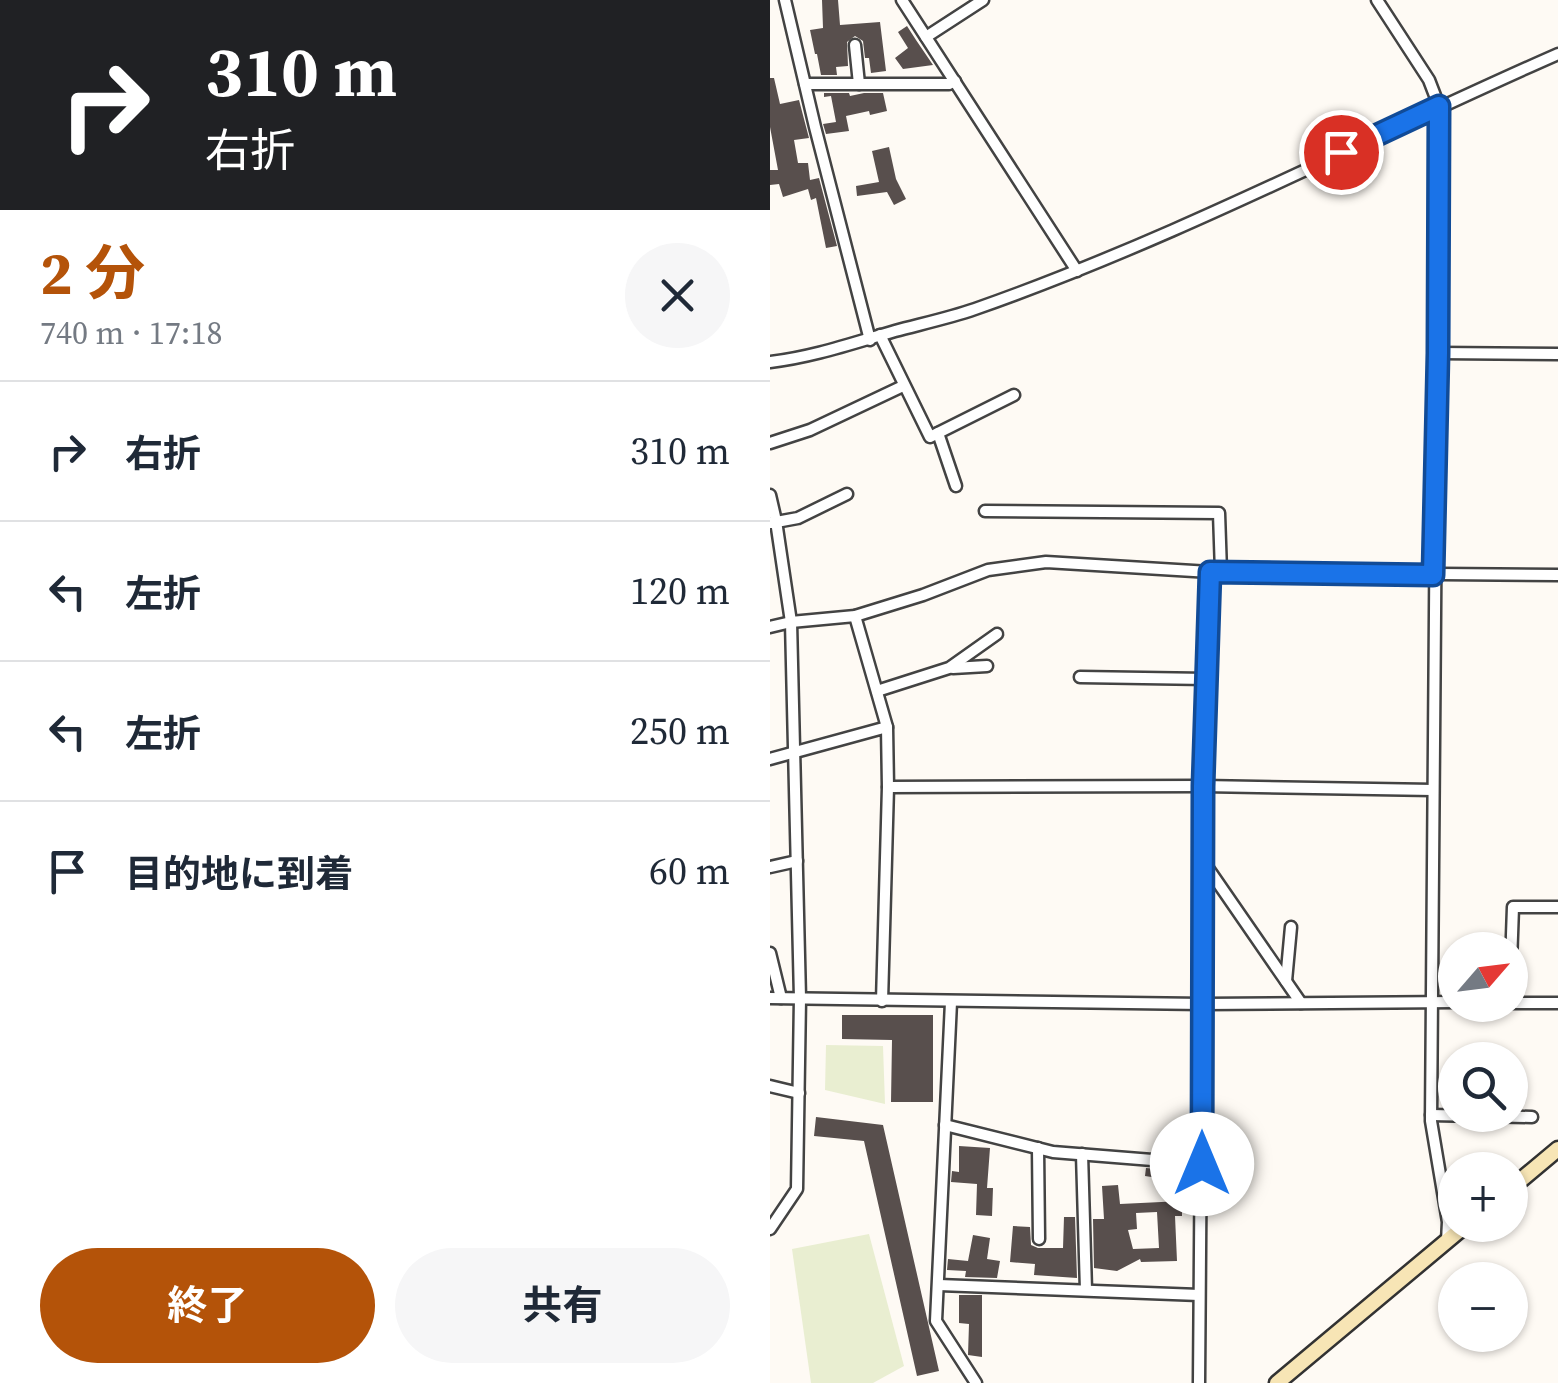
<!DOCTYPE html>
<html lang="ja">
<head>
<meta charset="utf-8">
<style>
	body { margin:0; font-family:"Source Serif 4","Noto Sans JP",serif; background:#f6f6f7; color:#1f2937; height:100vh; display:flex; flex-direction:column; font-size:38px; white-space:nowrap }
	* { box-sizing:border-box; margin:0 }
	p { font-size:32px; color:#747a83 }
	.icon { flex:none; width:55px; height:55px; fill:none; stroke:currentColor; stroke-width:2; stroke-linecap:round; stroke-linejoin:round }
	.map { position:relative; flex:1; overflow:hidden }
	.side { display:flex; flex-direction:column; background:#fff; width:770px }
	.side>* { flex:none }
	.guide { background:#202124; color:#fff; overflow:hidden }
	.needle { width:65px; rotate:62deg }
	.fabs { position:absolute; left:668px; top:932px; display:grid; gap:20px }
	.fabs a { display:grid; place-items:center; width:90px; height:90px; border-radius:50%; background:#fff; box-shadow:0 2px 8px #0004; font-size:50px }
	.pin { position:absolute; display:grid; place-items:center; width:85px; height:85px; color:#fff; margin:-42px; border:5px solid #fff; border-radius:50%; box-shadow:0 2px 10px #0007 }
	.me { position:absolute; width:110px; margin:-55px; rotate:0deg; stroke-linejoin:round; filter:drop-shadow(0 0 8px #0008) }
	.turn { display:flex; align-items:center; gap:35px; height:210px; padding:0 40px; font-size:45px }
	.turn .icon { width:130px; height:130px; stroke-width:2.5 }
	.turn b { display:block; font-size:70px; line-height:85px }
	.round { display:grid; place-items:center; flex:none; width:105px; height:105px; border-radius:52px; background:#f6f6f7 }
	.overview { display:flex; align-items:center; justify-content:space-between; height:170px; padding:0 40px }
	h1 { font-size:60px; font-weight:700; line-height:75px; color:#b45309 }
	.button { display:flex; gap:20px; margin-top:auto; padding:20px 40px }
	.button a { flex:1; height:115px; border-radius:60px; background:#b45309; color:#fff; font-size:40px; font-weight:700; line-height:115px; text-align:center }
	.button a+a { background:#f6f6f7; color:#1f2937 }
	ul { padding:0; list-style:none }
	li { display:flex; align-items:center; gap:30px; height:140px; padding:0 40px; border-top:2px solid #e0e1e3 }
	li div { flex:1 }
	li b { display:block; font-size:38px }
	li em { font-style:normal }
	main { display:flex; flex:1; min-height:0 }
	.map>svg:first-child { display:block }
	.pitch { fill:#e9eed1 }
	.building { fill:#584f4d; fill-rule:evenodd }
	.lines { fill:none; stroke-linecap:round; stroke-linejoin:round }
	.street-casing { stroke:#434343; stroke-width:15 }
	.secondary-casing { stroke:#323232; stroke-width:19 }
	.street { stroke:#fff; stroke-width:10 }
	.secondary { stroke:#f7e5b5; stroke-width:14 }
	.route-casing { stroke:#114b97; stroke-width:25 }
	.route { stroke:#1a73e8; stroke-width:18 }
</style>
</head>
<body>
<main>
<section class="side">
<div class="guide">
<div class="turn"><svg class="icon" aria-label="right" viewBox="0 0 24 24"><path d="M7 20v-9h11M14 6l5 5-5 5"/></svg><div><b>310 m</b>右折</div></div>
</div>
<div class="overview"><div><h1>2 分</h1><p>740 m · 17:18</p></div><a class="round"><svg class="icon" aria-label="close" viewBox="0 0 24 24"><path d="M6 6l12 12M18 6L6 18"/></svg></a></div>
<ul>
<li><svg class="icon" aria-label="right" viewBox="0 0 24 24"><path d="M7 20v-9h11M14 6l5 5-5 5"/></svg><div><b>右折</b></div><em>310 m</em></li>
<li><svg class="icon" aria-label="left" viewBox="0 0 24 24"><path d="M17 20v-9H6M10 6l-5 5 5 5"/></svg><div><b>左折</b></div><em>120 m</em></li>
<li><svg class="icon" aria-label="left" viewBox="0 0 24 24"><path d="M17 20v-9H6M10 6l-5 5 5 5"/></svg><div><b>左折</b></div><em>250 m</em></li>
<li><svg class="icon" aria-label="arrive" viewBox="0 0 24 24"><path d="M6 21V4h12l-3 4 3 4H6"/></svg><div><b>目的地に到着</b></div><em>60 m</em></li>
</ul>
<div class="button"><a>終了</a><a>共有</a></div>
</section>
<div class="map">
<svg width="788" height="1383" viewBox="0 0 788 1383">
	<rect width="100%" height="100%" fill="#fefaf4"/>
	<g class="pitch">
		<polygon points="56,1045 113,1046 115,1104 55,1090"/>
		<polygon points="99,1234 134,1366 103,1383 41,1383 22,1249"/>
	</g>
	<g class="building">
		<polygon points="52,0 68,0 70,25 110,22 116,71 101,73 99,58 95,58 93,41 85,36 77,42 78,66 66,67 67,75 51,75 47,54 45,54 40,30 53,28"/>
		<polygon points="137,26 146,40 163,65 133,69 125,58 138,48 128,32"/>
		<polygon points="0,78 4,78 10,104 29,100 39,138 24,140 28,163 38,163 40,180 49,178 67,246 56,248 46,198 41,200 38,189 13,197 9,184 0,185 0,170 8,170 0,127"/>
		<polygon points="54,93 79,93 80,96 94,93 113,93 117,111 100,115 99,111 76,116 79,131 56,134 53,124 66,122 61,96 54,97"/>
		<polygon points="119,147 126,179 136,199 124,205 117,192 87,196 86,186 109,182 102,151"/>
		<polygon points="72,1015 163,1015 163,1102 121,1102 122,1040 72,1039"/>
		<polygon points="46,1117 113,1125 169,1371 147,1376 94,1141 44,1136"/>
		<polygon points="189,1146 220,1148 217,1188 223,1188 222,1216 206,1215 207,1184 181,1182 182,1171 189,1172"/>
		<polygon points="376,1168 422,1172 422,1197 406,1196 407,1181 375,1176"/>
		<path d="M 348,1185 L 350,1204 L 412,1201 L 412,1216 L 405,1216 L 407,1261 L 371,1262 L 370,1259 L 347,1271 L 324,1268 L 323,1219 L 334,1219 L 332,1186 ZM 387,1212 L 389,1248 L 363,1249 L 358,1230 L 367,1229 L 366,1213 Z"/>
		<polygon points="294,1217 305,1217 307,1278 264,1275 265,1264 240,1262 243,1226 260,1227 261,1245 268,1248 293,1248"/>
		<polygon points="203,1235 220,1238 217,1259 230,1261 227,1278 195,1277 196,1271 177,1270 178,1259 198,1261"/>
		<polygon points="189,1295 212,1295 212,1357 198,1355 199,1324 189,1323"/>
	</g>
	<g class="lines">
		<g class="street-casing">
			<g id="street">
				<polyline points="15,0 45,127 100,340"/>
				<polyline points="132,0 307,271"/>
				<polyline points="607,0 659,80 669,106 661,1121 678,1222 677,1241"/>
				<polyline points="156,37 213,0"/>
				<polyline points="85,45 89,84"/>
				<polyline points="35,84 179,84 185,81"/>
				<polyline points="110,335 160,437 244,395"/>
				<polyline points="668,353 788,354"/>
				<path d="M 0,362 C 43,357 83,343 125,331 C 151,324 179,318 205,309 C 405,239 594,139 788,54"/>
				<polyline points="168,433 186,486"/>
				<polyline points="0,443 40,430 133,386"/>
				<polyline points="0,495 6,521 21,622 30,998 27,1189 0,1229"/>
				<polyline points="215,511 449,513 451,572"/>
				<polyline points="1,523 28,518 77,494"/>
				<polyline points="440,572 433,861 531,1003"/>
				<polyline points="85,616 117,727"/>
				<polyline points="0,627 21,622 85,616 153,595 218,570 276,562 440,572 788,575"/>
				<polyline points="183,668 217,666"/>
				<polyline points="310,677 437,679"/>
				<polyline points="107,691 179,668 227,634"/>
				<polyline points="0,759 117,727 118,787 112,1001"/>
				<polyline points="118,787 433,786 663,790"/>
				<polyline points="0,867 27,861"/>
				<polyline points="0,953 11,998"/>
				<polyline points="516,981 521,927"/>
				<polyline points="740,991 743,907 788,907"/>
				<polyline points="0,998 433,1004 685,1002"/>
				<polyline points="181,1002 166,1321 206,1383"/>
				<polyline points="740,1003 788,1003"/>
				<polyline points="0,1086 29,1093"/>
				<polyline points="661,1115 762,1117"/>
				<polyline points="175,1125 283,1152 432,1164"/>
				<polyline points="268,1148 269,1239"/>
				<polyline points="312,1154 316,1290"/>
				<polyline points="169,1285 429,1295"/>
				<polyline points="429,1383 433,861"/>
			</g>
		</g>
		<g class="secondary-casing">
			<g id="secondary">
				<polyline points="740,1189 788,1149"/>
				<polyline points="507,1383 696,1225"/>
			</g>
		</g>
		<use href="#street" class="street"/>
		<use href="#secondary" class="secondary"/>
	</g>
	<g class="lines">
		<g class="route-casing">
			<polyline id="route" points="432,1164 433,786 440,572 663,575 668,353 669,106 571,152"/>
		</g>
		<use href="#route" class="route"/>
	</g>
</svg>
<div class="fabs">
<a><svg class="needle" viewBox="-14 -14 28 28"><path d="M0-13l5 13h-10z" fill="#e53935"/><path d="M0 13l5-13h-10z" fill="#747a83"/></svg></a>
<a><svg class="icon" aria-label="search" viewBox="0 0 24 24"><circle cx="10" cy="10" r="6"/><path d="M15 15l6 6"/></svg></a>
<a>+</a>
<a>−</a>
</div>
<div class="pin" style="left:571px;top:152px;background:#d93025"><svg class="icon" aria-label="arrive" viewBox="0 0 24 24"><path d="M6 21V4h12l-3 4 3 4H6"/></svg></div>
<svg class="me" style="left:432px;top:1164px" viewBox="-20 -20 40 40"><circle r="19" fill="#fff"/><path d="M0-13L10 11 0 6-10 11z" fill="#1a73e8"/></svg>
</div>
</main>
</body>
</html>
